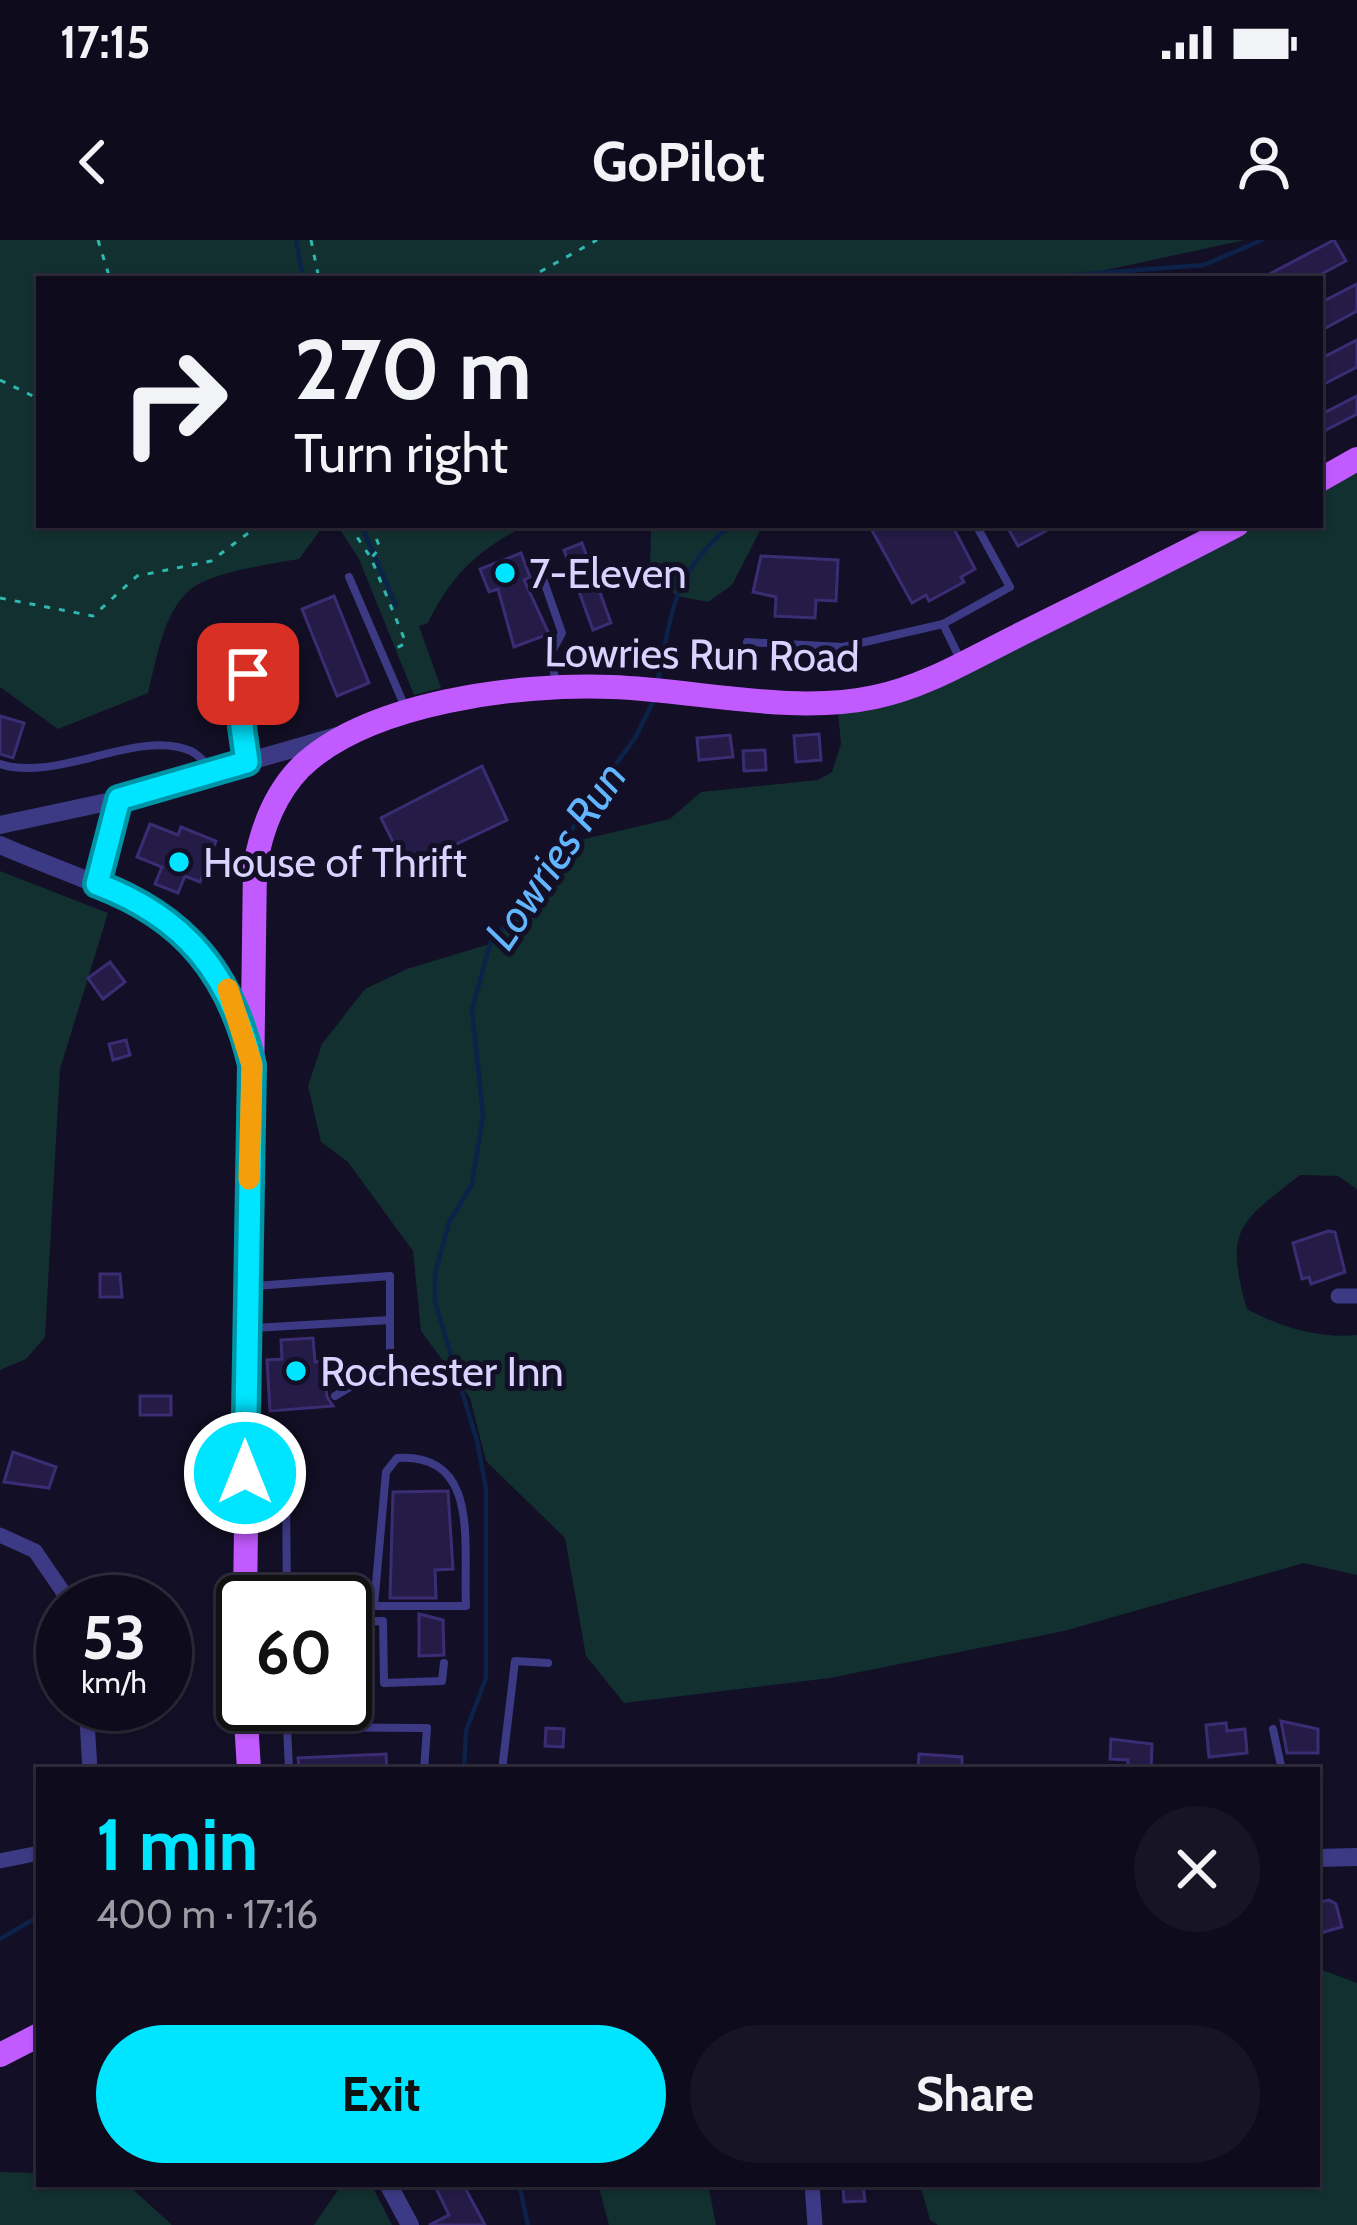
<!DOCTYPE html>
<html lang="en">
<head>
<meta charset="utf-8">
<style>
	body { margin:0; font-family:Cabin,sans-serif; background:#171425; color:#f1f3f6; height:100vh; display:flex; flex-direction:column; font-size:45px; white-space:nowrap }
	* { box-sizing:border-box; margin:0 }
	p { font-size:39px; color:#9b9ba3 }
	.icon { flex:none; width:66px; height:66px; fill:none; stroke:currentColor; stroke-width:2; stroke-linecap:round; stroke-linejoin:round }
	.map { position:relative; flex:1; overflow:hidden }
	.details { position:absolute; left:36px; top:1527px; width:1284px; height:420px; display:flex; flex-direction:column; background:#0e0b1c; border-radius:0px; box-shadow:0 3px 9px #0004,0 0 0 3px #2e2b3b }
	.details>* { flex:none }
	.banner { position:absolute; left:36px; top:36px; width:1287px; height:252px; border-radius:0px; box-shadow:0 3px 9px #0004,0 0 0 3px #2e2b3b; background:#0e0b1c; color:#f1f3f6; overflow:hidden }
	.speed { position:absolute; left:36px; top:1335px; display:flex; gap:24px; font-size:60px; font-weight:700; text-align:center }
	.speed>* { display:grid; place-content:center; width:156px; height:156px; border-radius:50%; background:#0e0b1c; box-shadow:0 3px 9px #0004,0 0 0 3px #2e2b3b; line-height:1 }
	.speed small { font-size:30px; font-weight:400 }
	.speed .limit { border:6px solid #111; border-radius:18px; background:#fff; color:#111 }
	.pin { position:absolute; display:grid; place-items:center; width:102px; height:102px; color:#fff; margin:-51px; border-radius:24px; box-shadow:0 6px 18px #0006 }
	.me { position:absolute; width:132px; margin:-66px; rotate:0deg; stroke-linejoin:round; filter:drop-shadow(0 0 9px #0008) }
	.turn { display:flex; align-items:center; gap:42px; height:252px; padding:0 60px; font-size:54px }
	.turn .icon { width:156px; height:156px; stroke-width:2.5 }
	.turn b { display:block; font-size:84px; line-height:102px }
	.round { display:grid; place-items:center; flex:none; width:126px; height:126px; border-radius:63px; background:#171425 }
	.head { display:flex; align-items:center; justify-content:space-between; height:204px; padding:0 60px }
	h1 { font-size:72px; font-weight:700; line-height:90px; color:#00e5ff }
	.primary-button { display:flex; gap:24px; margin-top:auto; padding:24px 60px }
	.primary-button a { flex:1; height:138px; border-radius:72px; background:#00e5ff; color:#111; font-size:48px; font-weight:700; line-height:138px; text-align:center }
	.primary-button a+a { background:#171425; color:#f1f3f6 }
	.status { display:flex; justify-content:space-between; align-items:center; height:84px; padding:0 60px; background:#0e0b1c; direction:ltr }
	.status svg { height:33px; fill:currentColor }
	header { display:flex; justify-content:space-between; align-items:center; height:156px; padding:0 60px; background:#0e0b1c; font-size:54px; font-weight:700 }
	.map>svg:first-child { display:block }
	.green { fill:#12302f }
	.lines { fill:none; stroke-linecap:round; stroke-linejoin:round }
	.stream { stroke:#0c2248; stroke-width:4.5 }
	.building { fill:#241b47; stroke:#3b2d73; stroke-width:3 }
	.path { stroke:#2fb8b0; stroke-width:3; stroke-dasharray:6 9; stroke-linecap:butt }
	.service { stroke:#3d3a85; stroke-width:8 }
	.minor { stroke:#3d3a85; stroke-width:15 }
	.tertiary { stroke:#3d3a85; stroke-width:18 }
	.primary { stroke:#c25bff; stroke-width:24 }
	.route-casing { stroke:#0095a6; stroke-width:30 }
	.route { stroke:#00e5ff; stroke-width:21 }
	.slow { stroke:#f59e0b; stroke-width:21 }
	.poi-dot { fill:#00e5ff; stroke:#130f26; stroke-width:4.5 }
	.labels { text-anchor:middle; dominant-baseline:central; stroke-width:10; stroke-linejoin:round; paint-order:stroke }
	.poi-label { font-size:42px; fill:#d9d4ff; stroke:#130f26; text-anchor:start }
	.street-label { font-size:42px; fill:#d9d4ff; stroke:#130f26 }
	.water-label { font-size:45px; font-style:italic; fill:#62b6ff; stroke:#130f26 }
</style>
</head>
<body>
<div class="status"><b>17:15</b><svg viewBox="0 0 49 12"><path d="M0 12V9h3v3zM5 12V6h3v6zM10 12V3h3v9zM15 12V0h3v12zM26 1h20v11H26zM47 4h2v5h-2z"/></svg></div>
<header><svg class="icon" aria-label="back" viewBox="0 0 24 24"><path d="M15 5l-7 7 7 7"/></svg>GoPilot<svg class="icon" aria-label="person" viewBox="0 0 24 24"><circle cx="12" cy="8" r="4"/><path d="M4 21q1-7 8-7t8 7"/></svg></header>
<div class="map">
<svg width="1357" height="1985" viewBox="0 0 1357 1985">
	<rect width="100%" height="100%" fill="#130f26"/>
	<g class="green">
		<path d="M 0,0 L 1245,0 L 1065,39 L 39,39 L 39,285 L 324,285 L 299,319 C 271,324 211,332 190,350 C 163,372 156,422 148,453 L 58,489 L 0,447 Z"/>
		<path d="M 1357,219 L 1357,949 L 1338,936 L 1300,935 C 1239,983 1224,989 1247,1069 C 1280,1087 1319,1099 1357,1095 L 1357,1335 L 1304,1323 L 1064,1391 L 830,1438 L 624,1463 L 586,1416 L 565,1298 L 486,1221 L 470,1158 L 421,1091 L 413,1011 L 348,922 L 321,902 L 308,846 L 322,804 L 365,749 L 407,729 L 493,703 L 563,604 L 670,579 L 701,552 L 818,540 L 832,532 L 841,504 L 837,461 L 868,459 L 1237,285 L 1320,285 L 1320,240 Z"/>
		<path d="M 337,285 L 527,285 C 479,309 451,335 428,383 L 419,386 L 441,448 L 414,455 L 359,319 Z"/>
		<polygon points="651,285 763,285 732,345 708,362 677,356 650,334"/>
		<polygon points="0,631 108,673 60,829 45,1097 26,1119 0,1130"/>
		<polygon points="1317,1728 1357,1743 1357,1985 938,1985 930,1980 920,1944 1317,1944"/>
		<polygon points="0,1932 39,1933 39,1944 127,1944 172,1985 0,1985"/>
		<polygon points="342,1944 371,1944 392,1985 314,1985"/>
		<polygon points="598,1944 708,1944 716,1985 609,1985"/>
	</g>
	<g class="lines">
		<g class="stream">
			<polyline points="296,0 303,39"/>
			<polyline points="1020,39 1204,25 1262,0"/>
			<polyline points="361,285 396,365"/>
			<path d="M 657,443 C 673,371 671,335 731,285"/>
			<polyline points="464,1530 466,1491 486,1438 486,1249 477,1201 435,1062 435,1034 449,983 472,944 483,876 472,769 491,701 543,647 581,572 635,498 654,460"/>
			<polyline points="0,1699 39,1676"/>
			<polyline points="519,1944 528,1985"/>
		</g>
	</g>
	<g class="building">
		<polygon points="1334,0 1346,21 1312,39 1260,39"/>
		<polygon points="1357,44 1357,71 1320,91 1320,63"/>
		<polygon points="1357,100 1357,127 1320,146 1320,119"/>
		<polygon points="1357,156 1357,174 1320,193 1320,175"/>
		<polygon points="869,285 952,285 975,329 961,337 964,342 929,361 926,355 912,363"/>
		<polygon points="1006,285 1057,285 1018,306"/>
		<polygon points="582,303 611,383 593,390 564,310"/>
		<polygon points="521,313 530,337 524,340 549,394 514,407 498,349 489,352 480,329"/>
		<polygon points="761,316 838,320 836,361 816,360 815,378 775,376 776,357 753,352"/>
		<polygon points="334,356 369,443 337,456 302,369"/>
		<polygon points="279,434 292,469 269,476 262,440"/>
		<polygon points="0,476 24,483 13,518 0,514"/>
		<polygon points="819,494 821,520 796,522 794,496"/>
		<polygon points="730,495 733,517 699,520 697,498"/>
		<polygon points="765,510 766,530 744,531 743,511"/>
		<polygon points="482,526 507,580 406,628 381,578"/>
		<polygon points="150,584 178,595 181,587 216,601 200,642 185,636 178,653 155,644 162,627 137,617"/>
		<polygon points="110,722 125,742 103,759 88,738"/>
		<polygon points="126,800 130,815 113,820 109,804"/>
		<polygon points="1328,991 1335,992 1345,1032 1311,1044 1309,1037 1302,1039 1293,1003"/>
		<polygon points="100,1034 120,1034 122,1057 100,1057"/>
		<polygon points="313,1098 315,1122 324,1121 327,1157 333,1166 270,1171 267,1120 282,1119 281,1100"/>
		<rect x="140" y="1156" width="31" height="19"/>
		<polygon points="13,1212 56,1227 49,1248 4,1242"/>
		<polygon points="448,1251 453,1329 435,1330 436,1358 390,1358 393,1252"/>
		<polygon points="419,1374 443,1380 444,1415 419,1416"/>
		<polygon points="345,1390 359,1390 360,1464 345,1464"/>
		<rect x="124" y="1464" width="19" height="16"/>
		<polygon points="1281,1481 1318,1489 1318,1513 1287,1513"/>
		<polygon points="1226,1483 1227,1491 1245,1489 1247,1513 1209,1517 1206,1485"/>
		<polygon points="546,1488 564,1489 563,1507 545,1506"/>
		<polygon points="1111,1499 1152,1504 1151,1530 1128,1530 1128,1520 1110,1519"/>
		<polygon points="386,1514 387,1530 299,1530 298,1518"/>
		<polygon points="919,1514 962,1517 962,1530 918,1530"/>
		<polygon points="1329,1660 1336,1664 1342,1687 1317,1694 1317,1663"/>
		<polygon points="434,1944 463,1944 485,1985 429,1985 449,1975"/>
		<polygon points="843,1944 863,1944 865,1961 844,1962"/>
	</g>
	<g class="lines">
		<g class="path">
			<polyline points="98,0 110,39"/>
			<polyline points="311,0 319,39"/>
			<polyline points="527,39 597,0"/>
			<polyline points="0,140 39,159"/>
			<polyline points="349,285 371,318 406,403 391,411"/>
			<polyline points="371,285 380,308 372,317"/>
			<polyline points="0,358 93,376 137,336 211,321 259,285"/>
		</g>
		<g class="service">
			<polyline points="541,333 562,393 551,413 556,445"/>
			<polyline points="349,337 405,467"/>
			<polyline points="747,402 843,407 943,384"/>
			<polyline points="961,421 943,384 1010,347 976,285"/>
			<polyline points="246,520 242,487 248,433"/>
			<path d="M 0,524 C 59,543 136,488 191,511 C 198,514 207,525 213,530"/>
			<polyline points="98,642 118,564"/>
			<polyline points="255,1046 390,1036 390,1123 335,1156"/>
			<polyline points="252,1088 390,1080"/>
			<polyline points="253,1233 278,1235 286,1250 287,1362"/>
			<path d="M 345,1366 L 466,1366 C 463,1304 481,1213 397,1218 L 386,1232 L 374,1366"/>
			<polyline points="345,1382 383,1381 384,1443 442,1441 444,1423"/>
			<polyline points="282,1468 282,1464"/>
			<polyline points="254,1487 427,1488 424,1530"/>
			<polyline points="287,1487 289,1530"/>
			<polyline points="1273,1489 1282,1530"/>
			<polyline points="502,1530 515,1421 548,1423"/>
		</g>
		<g class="minor">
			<polyline points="1338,1056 1357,1056"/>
			<polyline points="0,1295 35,1311 70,1362"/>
			<polyline points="86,1464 90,1530"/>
			<polyline points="0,1621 39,1613"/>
			<polyline points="812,1944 815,1985"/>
		</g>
		<g class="tertiary">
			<polyline points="0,585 112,561 337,496"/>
			<path d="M 0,605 C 111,654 217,669 247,806"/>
			<polyline points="1317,1618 1357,1617"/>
			<polyline points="388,1944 410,1985"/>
		</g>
		<g class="primary">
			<polyline points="1320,240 1357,219"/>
			<path d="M 245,1362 L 255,626 C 261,591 274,555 300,528 C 367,462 521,443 612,447 C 696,450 792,475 875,457 C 925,447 972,418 1017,396 C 1091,359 1165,323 1237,285"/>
			<polyline points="245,1464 249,1530"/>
			<polyline points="0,1815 39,1795"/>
		</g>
	</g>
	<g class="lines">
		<g class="route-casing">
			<path id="route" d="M 245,1233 L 252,825 C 231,734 185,677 97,644 L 119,559 L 247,522 L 242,487 L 248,434"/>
		</g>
		<use href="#route" class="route"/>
		<polyline class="slow" points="228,749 252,825 249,939"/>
	</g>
	<g class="poi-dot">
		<circle cx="505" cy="333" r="12"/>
		<circle cx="179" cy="622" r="12"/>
		<circle cx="296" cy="1131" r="12"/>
	</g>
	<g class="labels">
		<g class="poi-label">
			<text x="529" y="333">7-Eleven</text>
			<text x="203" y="622">House of Thrift</text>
			<text x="320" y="1131">Rochester Inn</text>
		</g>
		<g class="street-label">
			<text transform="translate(702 414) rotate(1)">Lowries Run Road</text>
		</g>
		<g class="water-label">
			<text transform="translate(555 615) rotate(-56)">Lowries Run</text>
		</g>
	</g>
</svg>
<div class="speed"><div>53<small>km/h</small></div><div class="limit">60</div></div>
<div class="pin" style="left:248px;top:434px;background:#d93025"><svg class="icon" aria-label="arrive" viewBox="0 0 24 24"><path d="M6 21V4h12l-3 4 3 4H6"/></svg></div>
<svg class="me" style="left:245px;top:1233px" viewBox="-20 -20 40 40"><circle r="17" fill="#00e5ff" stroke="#fff" stroke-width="3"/><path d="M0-11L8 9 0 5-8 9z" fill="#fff"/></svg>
<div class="banner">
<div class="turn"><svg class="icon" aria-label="right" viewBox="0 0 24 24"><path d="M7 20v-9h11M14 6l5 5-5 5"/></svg><div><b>270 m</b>Turn right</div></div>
</div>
<section class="details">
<div class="head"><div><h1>1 min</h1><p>400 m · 17:16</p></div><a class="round"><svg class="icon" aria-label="close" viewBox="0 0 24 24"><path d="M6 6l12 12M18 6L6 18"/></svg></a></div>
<div class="primary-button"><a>Exit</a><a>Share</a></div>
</section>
</div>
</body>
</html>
